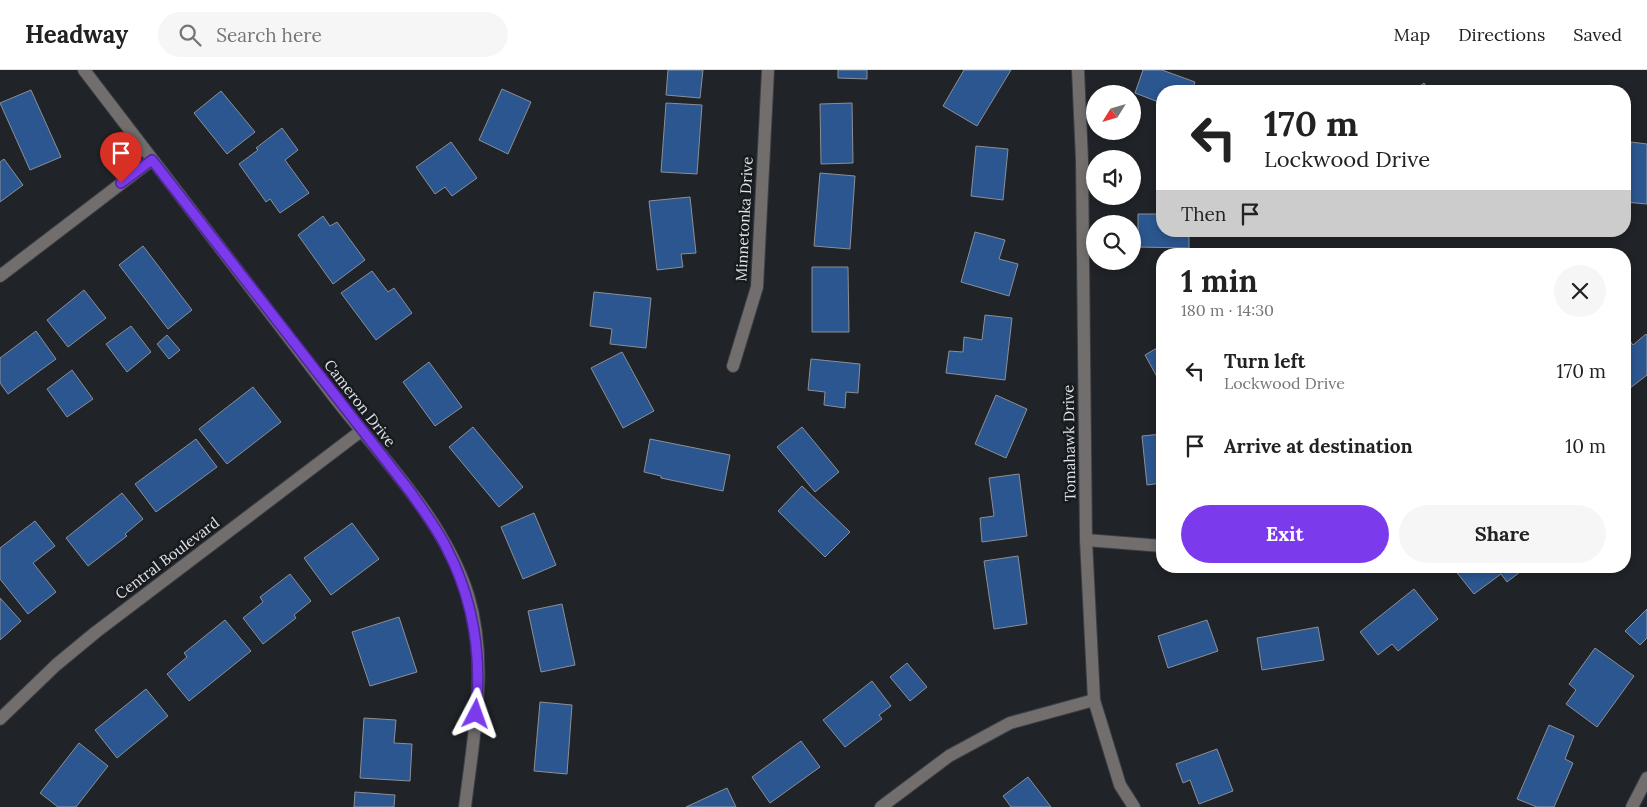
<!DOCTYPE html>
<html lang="en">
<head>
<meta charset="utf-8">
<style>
	body { margin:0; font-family:Lora,serif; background:#f6f6f6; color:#222; height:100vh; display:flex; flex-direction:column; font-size:19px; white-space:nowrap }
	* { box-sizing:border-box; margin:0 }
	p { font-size:16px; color:#767676 }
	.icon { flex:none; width:28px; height:28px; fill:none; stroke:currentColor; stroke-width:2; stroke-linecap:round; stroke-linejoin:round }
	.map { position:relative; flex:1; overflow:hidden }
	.details { position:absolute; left:1156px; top:178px; width:475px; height:325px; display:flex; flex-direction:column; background:#fff; border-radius:20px; box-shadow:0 2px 8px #0003 }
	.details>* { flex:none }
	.banner { position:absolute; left:1156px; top:15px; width:475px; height:152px; border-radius:20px; box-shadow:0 2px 8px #0003; background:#fff; color:#222; overflow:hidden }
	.needle { width:32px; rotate:233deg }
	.controls { position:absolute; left:1086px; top:15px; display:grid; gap:10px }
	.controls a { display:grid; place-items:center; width:55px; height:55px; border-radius:50%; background:#fff; box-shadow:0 2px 8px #0003; font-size:25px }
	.pin { position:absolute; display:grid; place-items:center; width:42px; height:42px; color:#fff; margin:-51px -21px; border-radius:50% 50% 50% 0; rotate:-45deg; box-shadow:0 0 5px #0007 }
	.pin .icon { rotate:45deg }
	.me { position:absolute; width:55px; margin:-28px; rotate:4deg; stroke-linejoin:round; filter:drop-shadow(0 0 4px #0008) }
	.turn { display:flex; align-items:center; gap:18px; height:105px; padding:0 25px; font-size:22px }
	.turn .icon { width:65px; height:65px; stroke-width:2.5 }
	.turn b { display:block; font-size:35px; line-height:42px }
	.then { display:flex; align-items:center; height:48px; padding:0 25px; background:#0003; gap:10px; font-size:19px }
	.round { display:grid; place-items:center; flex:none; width:52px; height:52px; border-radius:26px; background:#f6f6f6 }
	.overview { display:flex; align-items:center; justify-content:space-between; height:85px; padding:0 25px }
	h1 { font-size:30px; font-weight:800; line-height:38px }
	.primary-button { display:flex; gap:10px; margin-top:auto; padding:10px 25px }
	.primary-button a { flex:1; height:58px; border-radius:30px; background:#7c3aed; color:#fff; font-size:20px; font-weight:800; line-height:58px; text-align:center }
	.primary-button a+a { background:#f6f6f6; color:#222 }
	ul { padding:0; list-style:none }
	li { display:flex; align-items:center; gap:15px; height:75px; padding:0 25px }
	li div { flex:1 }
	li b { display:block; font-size:19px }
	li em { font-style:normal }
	header { display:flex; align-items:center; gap:30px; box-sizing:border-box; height:70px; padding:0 25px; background:#fff; border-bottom:1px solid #e0e0e0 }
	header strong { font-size:24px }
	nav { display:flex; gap:28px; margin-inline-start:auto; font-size:18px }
	.search { width:350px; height:45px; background:#f6f6f6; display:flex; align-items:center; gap:12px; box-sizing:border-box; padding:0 18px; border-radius:28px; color:#767676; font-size:19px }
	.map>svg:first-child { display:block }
	.building { fill:#2b568f; stroke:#8c8f95 }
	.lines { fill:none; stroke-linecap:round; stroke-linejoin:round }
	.minor-casing { stroke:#3b3e42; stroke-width:14 }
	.minor { stroke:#716e6d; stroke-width:12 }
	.route-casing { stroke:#51269a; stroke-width:12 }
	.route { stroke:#7c3aed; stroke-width:9 }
	.labels { text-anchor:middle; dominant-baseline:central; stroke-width:5; stroke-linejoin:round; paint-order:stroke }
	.street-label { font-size:15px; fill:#e1e3e6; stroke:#171a1e }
</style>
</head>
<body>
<header>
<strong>Headway</strong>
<div class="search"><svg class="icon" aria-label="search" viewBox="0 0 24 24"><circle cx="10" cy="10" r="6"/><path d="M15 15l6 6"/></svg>Search here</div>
<nav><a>Map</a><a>Directions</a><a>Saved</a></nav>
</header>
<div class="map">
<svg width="1647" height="737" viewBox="0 0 1647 737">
	<rect width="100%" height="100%" fill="#202327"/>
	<g class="building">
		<polygon points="668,0 703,0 700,28 666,25"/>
		<polygon points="838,0 867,0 867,9 838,8"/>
		<polygon points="964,0 1011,0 977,56 943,36"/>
		<polygon points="1143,0 1162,0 1195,12 1192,21 1162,21 1162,43 1158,42 1161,33 1135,23"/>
		<polygon points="1424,13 1429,21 1413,21"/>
		<polygon points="502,19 531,32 508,84 479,70"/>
		<polygon points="31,20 61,87 30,100 0,33"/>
		<polygon points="221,21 255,62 227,84 194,43"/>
		<polygon points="666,33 702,35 697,104 661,102"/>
		<polygon points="852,33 853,93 821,94 820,34"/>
		<polygon points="282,58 298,80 285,90 309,123 280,143 270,129 266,132 239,94 258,80 256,78"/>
		<polygon points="451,72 477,108 452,126 445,117 435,124 416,97"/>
		<polygon points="1631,72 1647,74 1647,134 1625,132"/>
		<polygon points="976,76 1008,79 1003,130 971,126"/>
		<polygon points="4,89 23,115 0,132 0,92"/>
		<polygon points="820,103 855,106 850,179 814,176"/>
		<polygon points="1159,124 1162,124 1162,161 1189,161 1189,178 1138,177 1138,144 1158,144"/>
		<polygon points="690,127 696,183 681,184 683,197 657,200 649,131"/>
		<polygon points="323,146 330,156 337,152 365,190 333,214 298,165"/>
		<polygon points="975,162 1005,170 999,189 1018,194 1009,226 961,212"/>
		<polygon points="143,176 192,240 168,259 119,195"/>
		<polygon points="1425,181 1426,184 1390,184 1390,182"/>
		<polygon points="812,197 848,197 849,262 812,262"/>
		<polygon points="372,201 388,222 394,218 412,243 376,270 341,223"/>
		<polygon points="84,220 106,248 68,277 47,250"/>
		<polygon points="594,222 651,228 646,278 610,274 612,259 590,256"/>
		<polygon points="1162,226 1162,252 1157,250"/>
		<polygon points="985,245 1012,248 1005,310 946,303 949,281 963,282 964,267 982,270"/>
		<polygon points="131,256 151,282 127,302 106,274"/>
		<polygon points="36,261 56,289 8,324 0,313 0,288"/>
		<polygon points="1625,264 1633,275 1646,264 1647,266 1647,305 1625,322"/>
		<polygon points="167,265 180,280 169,289 157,274"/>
		<polygon points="1162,275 1162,316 1145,285"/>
		<polygon points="622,282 654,341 623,358 591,298"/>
		<polygon points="811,289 860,294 858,323 846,322 845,338 824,335 825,322 808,320"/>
		<polygon points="429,292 462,337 435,356 403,312"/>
		<polygon points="72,300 93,329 67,347 47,319"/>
		<polygon points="253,317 281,352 227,394 199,359"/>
		<polygon points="996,325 1027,339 1006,388 975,374"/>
		<polygon points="473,357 523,417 499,437 449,377"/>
		<polygon points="802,357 839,402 815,422 777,377"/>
		<polygon points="1162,364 1162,413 1147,415 1142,366"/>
		<polygon points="196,369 217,397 156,442 135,414"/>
		<polygon points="650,369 730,385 723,421 661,408 661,406 644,402"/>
		<polygon points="1019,404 1027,466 982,472 980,448 994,446 989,408"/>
		<polygon points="802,416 850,462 825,487 778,441"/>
		<polygon points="122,423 143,449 125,464 127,466 88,496 66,468"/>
		<polygon points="534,443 556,495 523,509 501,457"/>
		<polygon points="35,451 55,476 33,493 56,522 28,544 0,509 0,478"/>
		<polygon points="352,453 379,489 331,525 304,488"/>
		<polygon points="1018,486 1027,554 994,559 984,491"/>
		<polygon points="1457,496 1528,496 1507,512 1501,504 1474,524 1454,499"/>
		<polygon points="290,504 311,531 294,545 296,548 263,574 243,548 263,532 260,527"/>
		<polygon points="1414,519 1438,549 1398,581 1392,574 1378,585 1360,562"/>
		<polygon points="0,528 21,551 0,570"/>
		<polygon points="562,534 575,595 541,602 528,541"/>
		<polygon points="1647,539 1647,568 1640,575 1625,561"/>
		<polygon points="399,547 417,602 370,616 352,562"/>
		<polygon points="225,550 251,581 189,631 167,604 187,587 184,583"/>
		<polygon points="1207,550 1218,581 1168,598 1158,566"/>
		<polygon points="1318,557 1324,590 1262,600 1257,568"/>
		<polygon points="1595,578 1634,606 1597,657 1566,634 1576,620 1569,614"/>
		<polygon points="907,593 927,617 910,631 890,607"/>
		<polygon points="872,611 891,636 879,645 882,649 845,677 823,650"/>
		<polygon points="146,619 168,646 117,688 95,660"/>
		<polygon points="540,632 572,635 567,704 534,701"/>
		<polygon points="364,648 396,650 394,673 412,674 410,711 360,708"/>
		<polygon points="1549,655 1574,666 1565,689 1573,693 1554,737 1537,737 1517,729"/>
		<polygon points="801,671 820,697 770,733 752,707"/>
		<polygon points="79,673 108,696 76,737 58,737 40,723"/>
		<polygon points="1217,679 1233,721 1199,734 1190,710 1183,713 1176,694"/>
		<polygon points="1028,707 1051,737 1011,737 1003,726"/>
		<polygon points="727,718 736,737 686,737"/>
		<polygon points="355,722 395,725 394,737 354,737"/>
	</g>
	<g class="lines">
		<g class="minor-casing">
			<g id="minor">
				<path d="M 84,0 C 167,110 251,219 335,328 C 383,389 444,450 468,525 C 489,593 473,669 465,737"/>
				<polyline points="1078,0 1082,90 1086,470 1094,630 1120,715 1134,737"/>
				<polyline points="0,206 152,90"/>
				<polyline points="733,296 757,217 768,0"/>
				<polyline points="1086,470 1162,476"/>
				<polyline points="0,649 56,595 96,562 361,361"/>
				<polyline points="881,737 949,686 1010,653 1094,630"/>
				<polyline points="1632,737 1647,708"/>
			</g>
		</g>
		<use href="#minor" class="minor"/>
	</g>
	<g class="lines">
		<g class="route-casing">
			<path id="route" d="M 121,113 L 152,90 L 412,424 C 424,442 438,460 447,479 C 474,531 482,585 476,644"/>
		</g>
		<use href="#route" class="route"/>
	</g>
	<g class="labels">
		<g class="street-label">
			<text transform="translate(744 149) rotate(-87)">Minnetonka Drive</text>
			<text transform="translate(360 333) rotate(52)">Cameron Drive</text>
			<text transform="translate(1069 373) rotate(-91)">Tomahawk Drive</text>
			<text transform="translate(167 488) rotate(-37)">Central Boulevard</text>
		</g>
	</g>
</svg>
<div class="controls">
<a><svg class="needle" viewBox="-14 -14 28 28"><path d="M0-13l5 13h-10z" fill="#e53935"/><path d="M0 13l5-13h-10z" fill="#767676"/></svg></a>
<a><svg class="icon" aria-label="sound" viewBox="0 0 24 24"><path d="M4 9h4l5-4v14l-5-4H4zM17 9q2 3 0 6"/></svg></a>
<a><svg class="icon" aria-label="search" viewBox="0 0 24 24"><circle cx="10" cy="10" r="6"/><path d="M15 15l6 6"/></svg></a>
</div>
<div class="pin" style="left:121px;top:113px;background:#d93025"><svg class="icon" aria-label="arrive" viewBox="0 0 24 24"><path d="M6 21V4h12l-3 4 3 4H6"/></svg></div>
<svg class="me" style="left:476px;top:644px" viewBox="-20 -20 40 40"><path d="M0-17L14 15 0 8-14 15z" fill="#7c3aed" stroke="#fff" stroke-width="4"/></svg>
<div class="banner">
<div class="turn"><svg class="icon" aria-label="left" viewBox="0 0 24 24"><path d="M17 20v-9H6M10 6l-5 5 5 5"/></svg><div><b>170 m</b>Lockwood Drive</div></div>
<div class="then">Then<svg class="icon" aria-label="arrive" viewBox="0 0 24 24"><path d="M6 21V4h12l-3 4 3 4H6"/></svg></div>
</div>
<section class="details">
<div class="overview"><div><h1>1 min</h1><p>180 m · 14:30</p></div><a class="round"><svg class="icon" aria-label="close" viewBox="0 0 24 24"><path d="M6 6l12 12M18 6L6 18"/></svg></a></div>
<ul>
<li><svg class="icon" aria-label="left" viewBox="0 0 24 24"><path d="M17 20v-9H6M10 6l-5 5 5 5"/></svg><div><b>Turn left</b><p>Lockwood Drive</p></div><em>170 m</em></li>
<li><svg class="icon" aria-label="arrive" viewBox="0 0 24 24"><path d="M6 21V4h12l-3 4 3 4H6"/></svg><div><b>Arrive at destination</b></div><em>10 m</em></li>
</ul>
<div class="primary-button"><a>Exit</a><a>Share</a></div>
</section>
</div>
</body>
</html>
